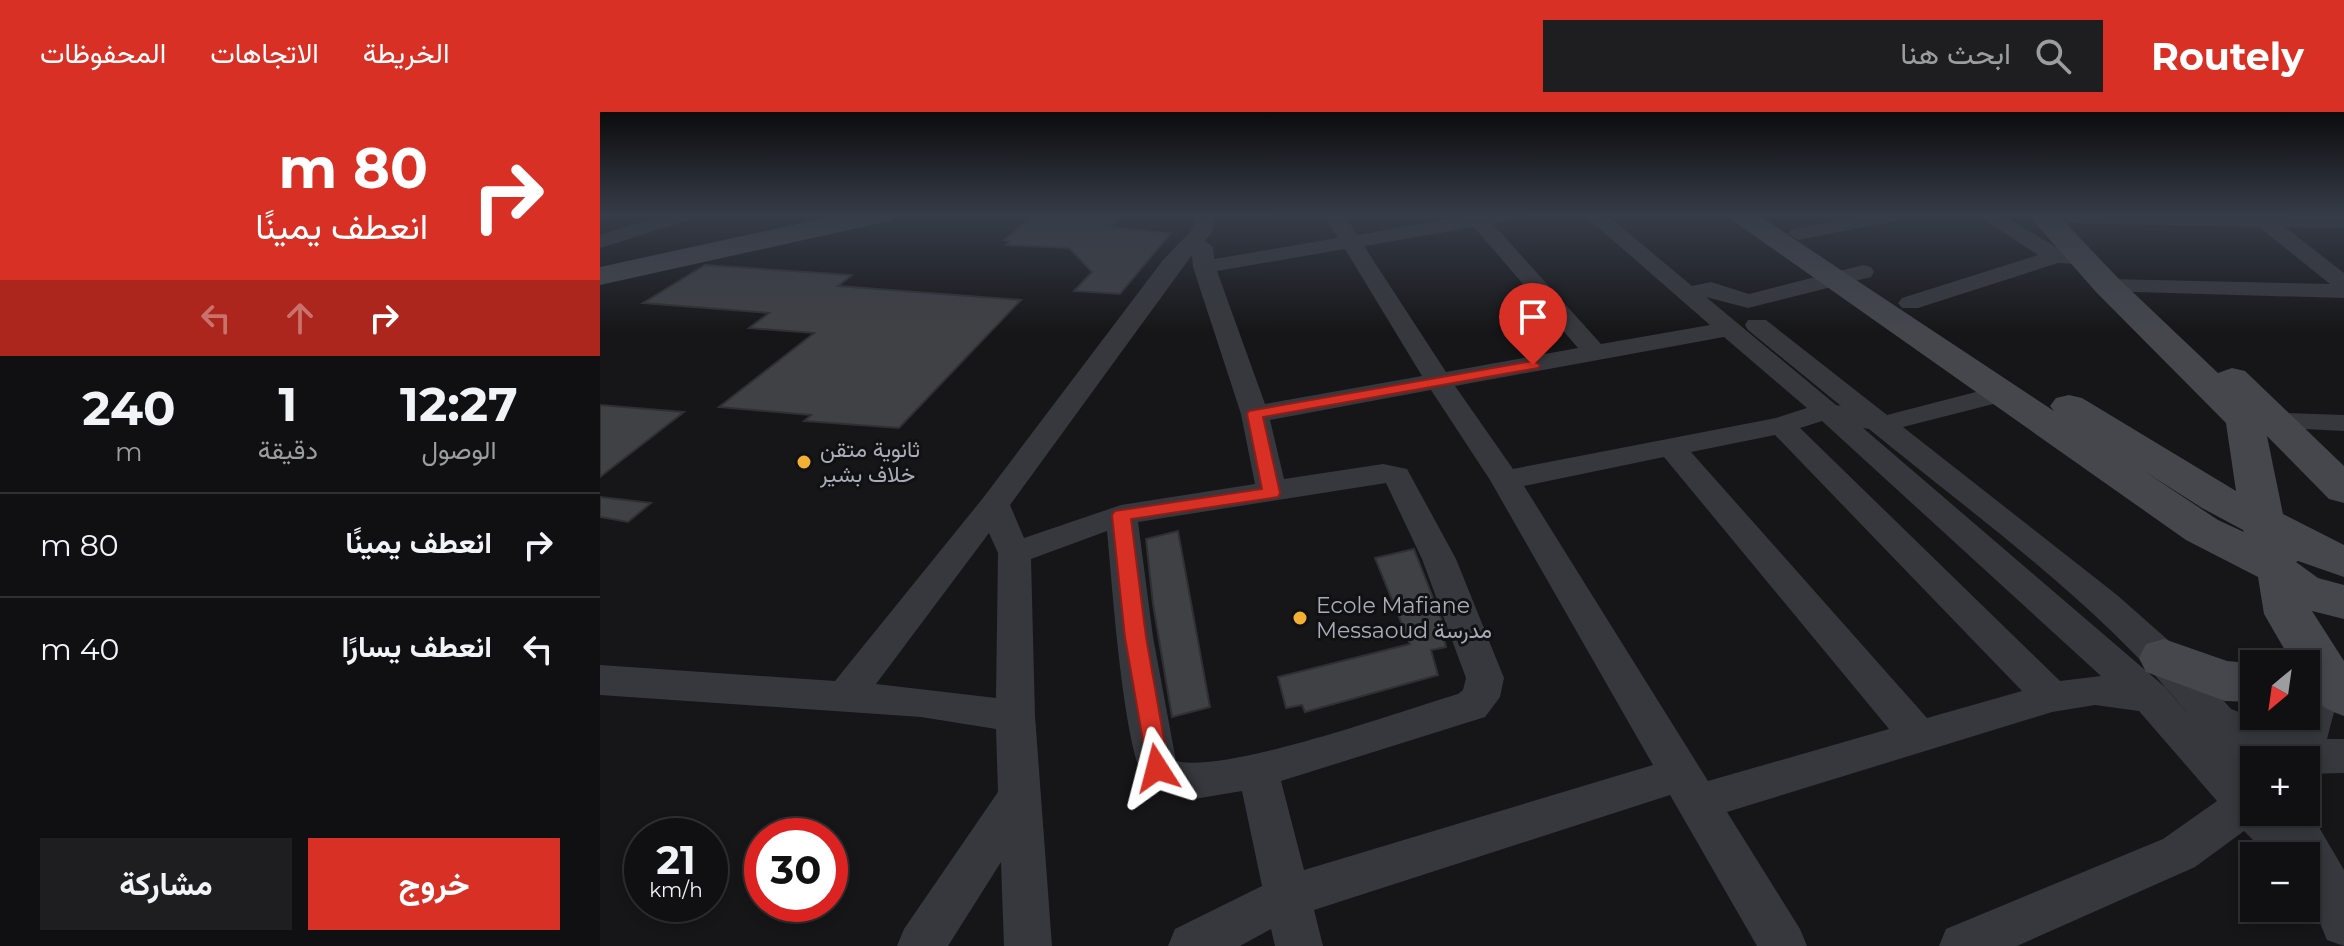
<!DOCTYPE html>
<html lang="ar">
<head>
<meta charset="utf-8">
<style>
	body { margin:0; font-family:Montserrat,Vazirmatn,sans-serif; background:#1e1e20; color:#f1f3f6; direction:rtl; height:100vh; display:flex; flex-direction:column; font-size:30px; white-space:nowrap }
	* { box-sizing:border-box; margin:0 }
	p { font-size:26px; color:#9c9d9f }
	.icon { flex:none; width:44px; height:44px; fill:none; stroke:currentColor; stroke-width:2; stroke-linecap:round; stroke-linejoin:round }
	.map { position:relative; flex:1; overflow:hidden; direction:ltr }
	.side { display:flex; flex-direction:column; background:#101012; width:600px }
	.side>* { flex:none }
	.banner { background:#d93025; color:#fff; overflow:hidden }
	.needle { width:52px; rotate:209deg }
	.fabs { position:absolute; left:1640px; top:538px; display:grid; gap:16px }
	.fabs a { display:grid; place-items:center; width:80px; height:80px; border-radius:0px; background:#101012; box-shadow:0 4px 12px #0003,0 0 0 2px #303032; font-size:40px }
	.speed { position:absolute; left:24px; top:706px; display:flex; gap:16px; font-size:40px; font-weight:700; text-align:center }
	.speed>* { display:grid; place-content:center; width:104px; height:104px; border-radius:50%; background:#101012; box-shadow:0 4px 12px #0003,0 0 0 2px #303032; line-height:1 }
	.speed small { font-size:20px; font-weight:400 }
	.speed .limit { border:12px solid #d22; background:#fff; color:#111 }
	.pin { position:absolute; display:grid; place-items:center; width:68px; height:68px; color:#fff; margin:-82px -34px; border-radius:50% 50% 50% 0; rotate:-45deg; box-shadow:0 0 8px #0007 }
	.pin .icon { rotate:45deg }
	.me { position:absolute; width:88px; margin:-44px; rotate:351deg; stroke-linejoin:round; filter:drop-shadow(0 0 6px #0008) }
	.turn { display:flex; align-items:center; gap:28px; height:168px; padding:0 40px; font-size:36px }
	.turn .icon { width:104px; height:104px; stroke-width:2.5 }
	.turn b { display:block; font-size:56px; line-height:68px }
	.lanes { display:flex; align-items:center; height:76px; padding:0 40px; background:#0003; justify-content:center; gap:40px; direction:ltr }
	.lanes .off { opacity:.35 }
	.eta { display:flex; justify-content:space-evenly; align-items:center; height:136px; text-align:center }
	.eta b { font-size:48px; font-weight:700; line-height:56px }
	.action { display:flex; gap:16px; margin-top:auto; padding:16px 40px }
	.action a { flex:1; height:92px; border-radius:0px; background:#d93025; color:#fff; font-size:32px; font-weight:700; line-height:92px; text-align:center }
	.action a+a { background:#1e1e20; color:#f1f3f6 }
	ul { padding:0; list-style:none }
	li { display:flex; align-items:center; gap:24px; height:104px; padding:0 40px; border-top:2px solid #303032 }
	li div { flex:1 }
	li b { display:block; font-size:30px }
	li em { font-style:normal }
	header { display:flex; align-items:center; gap:48px; box-sizing:border-box; height:112px; padding:0 40px; background:#d93025; color:#fff }
	header strong { font-size:38px }
	nav { display:flex; gap:44px; margin-inline-start:auto; font-size:28px }
	.search { width:560px; height:72px; background:#1e1e20; display:flex; align-items:center; gap:20px; box-sizing:border-box; padding:0 28px; border-radius:0px; color:#9c9d9f; font-size:30px }
	main { display:flex; flex:1; min-height:0 }
	.map>svg:first-child { display:block }
	.building { fill:#404145; stroke:#303034; stroke-width:2 }
	.lines { fill:none; stroke-linecap:round; stroke-linejoin:round }
	.minor { fill:#37383d; fill-rule:evenodd }
	.secondary { fill:#45474d; fill-rule:evenodd }
	.route { fill:#d93025; stroke:#8d1f18; stroke-width:2 }
	.poi-dot { fill:#f2b134; stroke:#111113; stroke-width:3 }
	.labels { text-anchor:middle; dominant-baseline:central; stroke-width:6; stroke-linejoin:round; paint-order:stroke }
	.poi-label { font-size:22px; fill:#a8adb8; stroke:#111113; text-anchor:start }
</style>
</head>
<body>
<header>
<strong>Routely</strong>
<div class="search"><svg class="icon" aria-label="search" viewBox="0 0 24 24"><circle cx="10" cy="10" r="6"/><path d="M15 15l6 6"/></svg>ابحث هنا</div>
<nav><a>الخريطة</a><a>الاتجاهات</a><a>المحفوظات</a></nav>
</header>
<main>
<div class="map">
<svg width="1744" height="834" viewBox="0 0 1744 834">
	<rect width="100%" height="100%" fill="#161618"/>
	<g class="building">
		<polygon points="433,103 522,103 511,115 571,121 520,182 474,179 492,160 469,136 406,133 410,129 404,128"/>
		<polygon points="105,153 252,163 238,174 421,188 299,316 204,309 211,303 119,295 214,221 149,216 169,201 43,191"/>
		<polygon points="0,293 84,300 0,365"/>
		<polygon points="0,385 51,391 28,410 0,405"/>
		<polygon points="578,419 610,595 572,605 553,492 546,427"/>
		<polygon points="814,437 847,522 843,523 846,535 831,538 838,563 705,600 702,593 686,596 678,565 810,532 775,446"/>
	</g>
	<g class="lines">
		<g class="minor">
			<polygon points="63,103 95,103 92,107 0,136 0,123"/>
			<path d="M 597,103 L 617,103 L 611,121 L 605,129 L 613,135 L 614,147 L 738,126 L 724,103 L 744,103 L 757,123 L 871,103 L 919,103 L 916,107 L 893,112 L 1001,232 L 1110,213 L 984,103 L 1007,103 L 1092,174 L 1111,170 L 1149,182 L 1263,153 L 1271,155 L 1274,160 L 1271,165 L 1148,196 L 1106,185 L 1236,293 L 1241,294 L 1148,218 L 1145,213 L 1148,208 L 1166,208 L 1287,303 L 1399,274 L 1409,276 L 1412,282 L 1409,288 L 1303,315 L 1517,483 L 1577,536 L 1631,597 L 1689,620 L 1694,604 L 1706,604 L 1706,563 L 1712,552 L 1725,548 L 1738,552 L 1744,562 L 1727,627 L 1744,627 L 1744,661 L 1706,662 L 1706,648 L 1654,648 L 1654,700 L 1706,700 L 1706,693 L 1744,758 L 1744,834 L 1727,828 L 1706,777 L 1706,744 L 1669,744 L 1644,719 L 1595,755 L 1417,834 L 1339,834 L 1346,817 L 1563,727 L 1617,689 L 1539,599 L 1495,593 L 1452,600 L 1127,700 L 1200,817 L 1207,834 L 1157,834 L 1070,683 L 714,798 L 723,834 L 675,834 L 671,817 L 640,834 L 568,834 L 575,817 L 662,774 L 642,679 L 588,688 L 548,675 C 523,644 512,468 507,419 L 431,447 L 435,604 L 452,834 L 404,834 L 401,750 L 348,834 L 297,834 L 304,817 L 398,680 L 396,617 L 321,605 L 0,583 L 0,553 L 235,569 L 383,386 L 563,148 L 591,119 ZM 874,115 L 978,236 L 846,260 L 764,134 ZM 745,137 L 822,264 L 665,292 L 617,159 ZM 592,143 L 593,155 L 641,302 L 655,372 L 521,393 L 424,426 L 410,393 ZM 1124,225 L 1207,296 L 1176,306 L 913,357 L 855,274 ZM 831,278 L 890,368 L 1053,653 L 704,758 L 681,669 L 885,605 L 900,585 L 904,566 L 856,447 L 807,357 L 783,352 L 684,367 L 670,308 ZM 1222,309 L 1501,564 L 1460,569 L 1200,316 ZM 1263,316 L 1269,317 C 1379,407 1499,492 1589,603 L 1565,575 ZM 1175,323 L 1422,579 L 1327,606 L 1091,340 ZM 1064,345 L 1289,617 L 1108,669 L 924,374 ZM 786,371 L 822,447 L 866,566 L 863,578 L 858,582 C 801,599 626,662 576,649 L 553,525 L 538,410 ZM 389,421 L 398,441 L 396,586 L 276,572 Z"/>
			<polygon points="1261,103 1304,103 1294,109 1198,128 1188,122 1191,118"/>
			<polygon points="1377,103 1402,103 1461,138 1486,140 1489,145 1478,152 1458,151 1318,196 1302,196 1298,191 1302,186 1438,143"/>
			<polygon points="1456,103 1744,104 1744,116 1685,115 1744,161 1744,186 1500,179 1497,174 1500,169 1508,167 1730,172 1659,115 1465,111 1458,109"/>
			<polygon points="1655,300 1744,303 1744,319 1645,314 1641,308 1645,302"/>
		</g>
		<g class="secondary">
			<polygon points="239,103 294,103 290,109 280,111 0,173 0,155"/>
			<path d="M 1125,103 L 1158,103 L 1454,299 L 1450,294 L 1456,286 L 1469,283 L 1482,286 L 1636,379 L 1626,311 L 1497,181 L 1428,103 L 1458,103 L 1519,167 L 1618,261 L 1632,256 L 1645,259 L 1744,354 L 1744,391 L 1729,387 L 1667,324 L 1683,402 L 1744,433 L 1744,465 L 1698,449 L 1696,450 L 1718,466 L 1744,473 L 1744,507 L 1712,499 L 1744,549 L 1744,604 C 1715,594 1706,582 1706,552 L 1693,552 L 1664,502 L 1658,465 L 1586,428 ZM 1544,359 L 1602,396 L 1643,418 L 1644,420 L 1618,408 Z"/>
			<polygon points="1564,527 1627,549 1661,552 1654,552 1654,590 1625,589 1546,560 1539,546 1546,532"/>
		</g>
	</g>
	<linearGradient id="sky" x2="0" y2="1"><stop stop-color="#0c0c0d"/><stop offset="0.47" stop-color="#363c48"/><stop offset="1" stop-color="#363c48" stop-opacity="0"/></linearGradient>
	<rect width="1744" height="220" fill="url(#sky)"/>
	<polygon class="route" points="933,249 940,253 938,256 663,305 680,381 678,385 531,407 546,525 569,656 565,663 557,665 549,663 525,525 512,403 515,399 662,377 647,302 649,299"/>
	<g class="poi-dot">
		<circle cx="204" cy="350" r="8"/>
		<circle cx="700" cy="506" r="8"/>
	</g>
	<g class="labels">
		<g class="poi-label">
			<text x="220" y="337">ثانوية متقن<tspan x="220" dy="25">خلاف بشير</tspan></text>
			<text x="716" y="493">Ecole Mafiane<tspan x="716" dy="25">Messaoud مدرسة</tspan></text>
		</g>
	</g>
</svg>
<div class="fabs">
<a><svg class="needle" viewBox="-14 -14 28 28"><path d="M0-13l5 13h-10z" fill="#e53935"/><path d="M0 13l5-13h-10z" fill="#9c9d9f"/></svg></a>
<a>+</a>
<a>−</a>
</div>
<div class="speed"><div>21<small>km/h</small></div><div class="limit">30</div></div>
<div class="pin" style="left:933px;top:253px;background:#d93025"><svg class="icon" aria-label="arrive" viewBox="0 0 24 24"><path d="M6 21V4h12l-3 4 3 4H6"/></svg></div>
<svg class="me" style="left:557px;top:656px" viewBox="-20 -20 40 40"><path d="M0-17L14 15 0 8-14 15z" fill="#d93025" stroke="#fff" stroke-width="4"/></svg>
</div>
<section class="side">
<div class="banner">
<div class="turn"><svg class="icon" aria-label="right" viewBox="0 0 24 24"><path d="M7 20v-9h11M14 6l5 5-5 5"/></svg><div><b>80 m</b>انعطف يمينًا</div></div>
<div class="lanes"><svg class="icon off" aria-label="left" viewBox="0 0 24 24"><path d="M17 20v-9H6M10 6l-5 5 5 5"/></svg><svg class="icon off" aria-label="ahead" viewBox="0 0 24 24"><path d="M12 20V5M6 11l6-6 6 6"/></svg><svg class="icon" aria-label="right" viewBox="0 0 24 24"><path d="M7 20v-9h11M14 6l5 5-5 5"/></svg></div>
</div>
<div class="eta">
<div><b>12:27</b><p>الوصول</p></div>
<div><b>1</b><p>دقيقة</p></div>
<div><b>240</b><p>m</p></div>
</div>
<ul>
<li><svg class="icon" aria-label="right" viewBox="0 0 24 24"><path d="M7 20v-9h11M14 6l5 5-5 5"/></svg><div><b>انعطف يمينًا</b></div><em>80 m</em></li>
<li><svg class="icon" aria-label="left" viewBox="0 0 24 24"><path d="M17 20v-9H6M10 6l-5 5 5 5"/></svg><div><b>انعطف يسارًا</b></div><em>40 m</em></li>
</ul>
<div class="action"><a>خروج</a><a>مشاركة</a></div>
</section>
</main>
</body>
</html>
